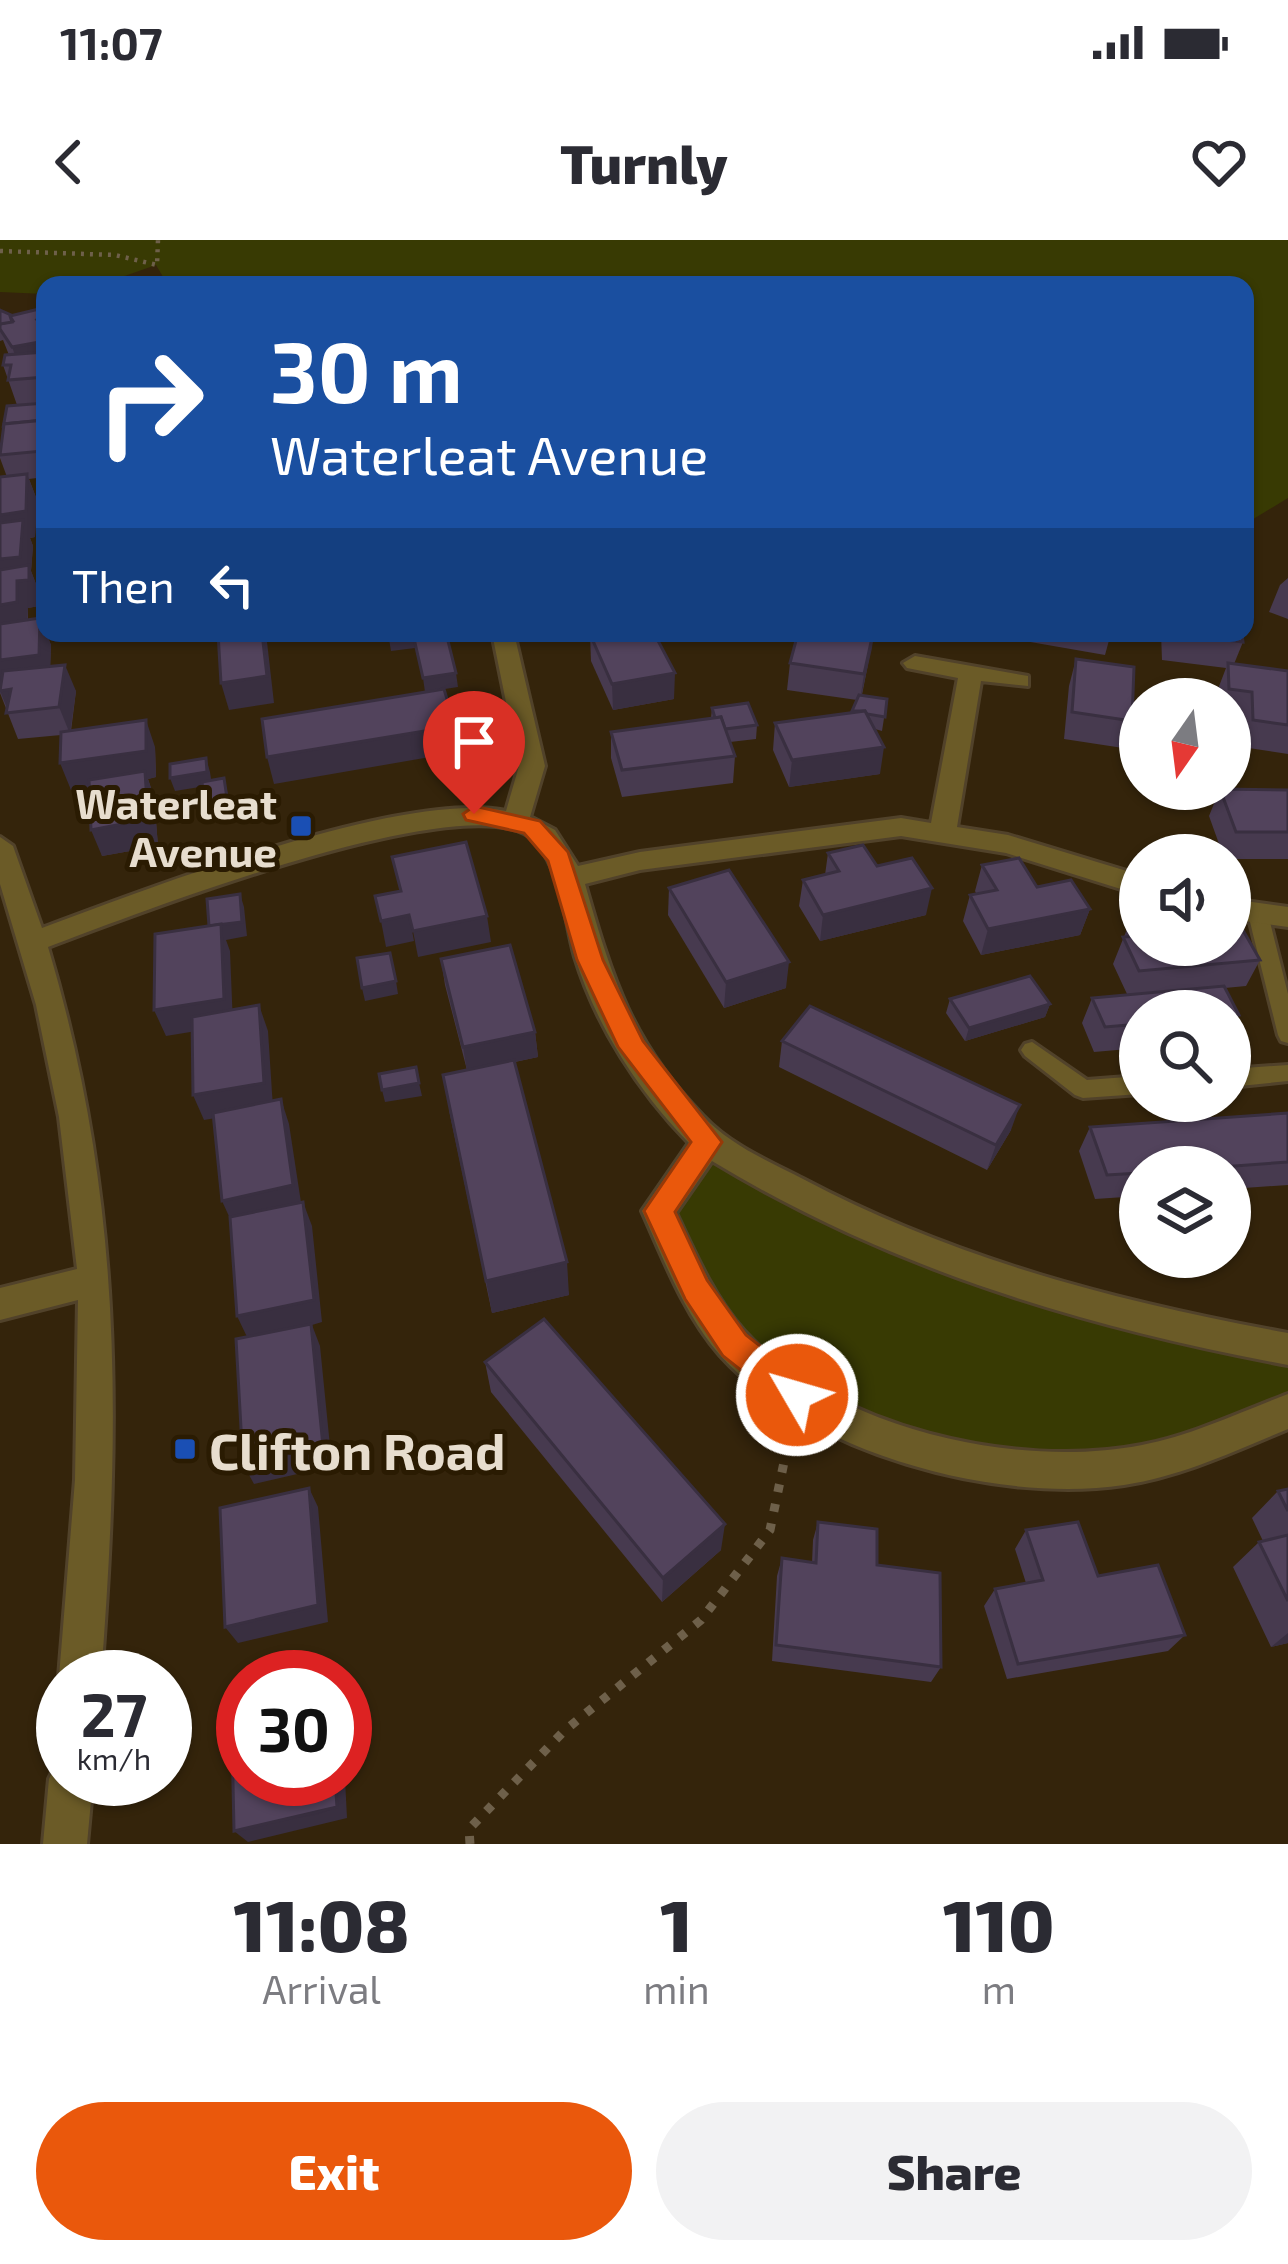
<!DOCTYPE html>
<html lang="en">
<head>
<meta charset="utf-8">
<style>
	body { margin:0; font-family:"Exo 2",sans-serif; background:#f2f2f3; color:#2b2b33; height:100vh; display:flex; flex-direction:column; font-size:45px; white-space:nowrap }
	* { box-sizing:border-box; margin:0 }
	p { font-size:39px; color:#7c7c81 }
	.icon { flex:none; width:66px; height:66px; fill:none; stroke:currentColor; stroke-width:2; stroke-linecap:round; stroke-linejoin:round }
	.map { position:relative; height:1604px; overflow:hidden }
	.details { display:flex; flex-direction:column; background:#fff; flex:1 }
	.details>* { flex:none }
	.hud { position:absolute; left:36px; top:36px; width:1218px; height:366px; border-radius:24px; box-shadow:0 3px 9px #0004; background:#1a4fa0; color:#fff; overflow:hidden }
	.needle { width:78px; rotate:194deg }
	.fabs { position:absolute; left:1119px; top:438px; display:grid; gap:24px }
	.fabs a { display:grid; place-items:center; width:132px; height:132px; border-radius:50%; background:#fff; box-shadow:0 3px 9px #0004; font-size:60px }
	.speed { position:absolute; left:36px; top:1410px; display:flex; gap:24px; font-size:60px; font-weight:700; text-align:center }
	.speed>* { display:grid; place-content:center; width:156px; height:156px; border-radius:50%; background:#fff; box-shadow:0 3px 9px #0004; line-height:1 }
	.speed small { font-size:30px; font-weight:400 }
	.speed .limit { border:18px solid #d22; background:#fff; color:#111 }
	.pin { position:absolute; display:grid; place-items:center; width:102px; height:102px; color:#fff; margin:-123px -51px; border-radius:50% 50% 50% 0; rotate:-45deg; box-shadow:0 0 12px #0007 }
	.pin .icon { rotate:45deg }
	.me { position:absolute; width:132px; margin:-66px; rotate:308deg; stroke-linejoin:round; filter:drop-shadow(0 0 9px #0008) }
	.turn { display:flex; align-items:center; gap:42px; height:252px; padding:0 36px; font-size:54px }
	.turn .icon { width:156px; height:156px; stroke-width:2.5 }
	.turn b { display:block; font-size:84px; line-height:102px }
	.then { display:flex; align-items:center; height:114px; padding:0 36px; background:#0003; gap:24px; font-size:45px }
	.eta { display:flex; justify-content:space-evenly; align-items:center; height:204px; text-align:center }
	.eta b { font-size:72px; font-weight:800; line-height:84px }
	.primary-button { display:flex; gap:24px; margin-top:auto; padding:24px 36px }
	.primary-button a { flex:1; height:138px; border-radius:72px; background:#ea580c; color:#fff; font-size:48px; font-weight:800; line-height:138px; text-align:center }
	.primary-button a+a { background:#f2f2f3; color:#2b2b33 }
	.status { display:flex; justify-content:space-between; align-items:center; height:84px; padding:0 60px; background:#fff; direction:ltr }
	.status svg { height:33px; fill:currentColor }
	header { display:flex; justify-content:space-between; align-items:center; height:156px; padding:0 36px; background:#fff; font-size:54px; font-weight:800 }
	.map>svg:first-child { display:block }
	.green { fill:#383a03 }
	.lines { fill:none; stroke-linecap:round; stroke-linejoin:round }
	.lane-casing { stroke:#51422a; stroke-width:6 }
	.street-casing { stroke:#51422a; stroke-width:6 }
	.path-far1 { stroke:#6e604a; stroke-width:4.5; stroke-dasharray:3 6; stroke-linecap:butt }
	.path { stroke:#6e604a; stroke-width:9; stroke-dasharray:8 12; stroke-linecap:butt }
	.lane { fill:#6b5b27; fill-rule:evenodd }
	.street { fill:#6b5b27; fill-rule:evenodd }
	.wall { fill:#473a4f }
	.shaded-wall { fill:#392f40 }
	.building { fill:#52435c; stroke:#392f40; stroke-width:3 }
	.route { fill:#ea580c; stroke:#983908; stroke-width:3 }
	.transit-dot { fill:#1a4fb4; stroke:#2a1b02; stroke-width:4.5 }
	.labels { text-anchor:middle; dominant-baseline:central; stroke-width:10; stroke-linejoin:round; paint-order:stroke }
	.poi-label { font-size:42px; font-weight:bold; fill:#e7ddce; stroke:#2a1b02; text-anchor:end }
	.near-poi-label { font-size:51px; font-weight:bold; fill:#e7ddce; stroke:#2a1b02; text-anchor:start }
</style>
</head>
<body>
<div class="status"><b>11:07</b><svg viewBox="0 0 49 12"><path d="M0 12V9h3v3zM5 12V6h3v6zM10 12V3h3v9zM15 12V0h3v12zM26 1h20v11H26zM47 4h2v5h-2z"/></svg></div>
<header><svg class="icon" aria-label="back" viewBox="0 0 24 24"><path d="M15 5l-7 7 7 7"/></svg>Turnly<svg class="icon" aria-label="heart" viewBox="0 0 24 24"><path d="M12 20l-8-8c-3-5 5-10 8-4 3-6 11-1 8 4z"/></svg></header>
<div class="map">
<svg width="1288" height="1604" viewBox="0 0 1288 1604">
	<rect width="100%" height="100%" fill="#34240b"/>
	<g class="green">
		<polygon points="0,0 1288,0 1288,258 1245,284 1245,45 168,45 156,25 99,45 45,45 45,54 0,52"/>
		<polygon points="708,902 835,975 1288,1109 1288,1171 1099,1229 883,1200 735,1106 659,971"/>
	</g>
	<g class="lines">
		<g class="lane-casing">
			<g id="lane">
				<polygon points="1258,667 1268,674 1288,754 1288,803 1281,801 1278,795 1248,674"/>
				<polygon points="1032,802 1087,840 1140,836 1140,854 1083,858 1075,855 1025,816 1021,810 1025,804"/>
				<polygon points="1288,825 1288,841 1230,847 1230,829"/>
			</g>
		</g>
		<g class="street-casing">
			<g id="street">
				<path d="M 492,393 L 514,393 L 545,526 L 530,577 L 555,590 L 578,626 L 640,612 L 901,578 L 931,583 L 958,438 L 907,428 L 903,423 L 915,416 L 1028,436 L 1028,446 L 981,441 L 957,587 L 1008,595 L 1140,635 L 1140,655 L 1006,613 L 901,596 L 640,630 L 585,644 C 612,739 632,803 703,876 C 730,905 768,921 803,939 C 956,1020 1119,1062 1288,1093 L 1288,1125 C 1085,1087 890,1029 712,921 L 676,973 C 695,1014 714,1057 744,1091 C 833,1188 1016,1230 1142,1205 C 1193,1195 1240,1172 1288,1154 L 1288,1189 C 1235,1211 1182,1236 1124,1245 C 996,1264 808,1213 720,1115 C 684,1074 664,1020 642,971 L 689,903 C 639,852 596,786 575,717 C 566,685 564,650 548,620 C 543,610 535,598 524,593 C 443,554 136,674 48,707 C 123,958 121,1180 101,1437 L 63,1437 L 63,1446 L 59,1437 L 75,1240 L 78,1060 L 0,1080 L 0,1048 L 77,1029 L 59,877 L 36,765 L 0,644 L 0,597 L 13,606 L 42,688 C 144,650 404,549 506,571 L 519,526 Z"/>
				<polygon points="1230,659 1288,667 1288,687 1230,679"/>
				<polygon points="63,1521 63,1539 93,1539 87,1604 43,1604 49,1539 56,1524"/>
			</g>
		</g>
		<polyline class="path-far1" points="0,11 115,15 157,25 158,0"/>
		<polyline class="path" points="470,1604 469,1589 564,1491 701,1380 770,1290 789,1198"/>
		<use href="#lane" class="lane"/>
		<use href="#street" class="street"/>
	</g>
	<g class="wall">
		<polygon points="0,70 11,75 45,78 45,237 29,239 37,260 35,297 30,298 33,306 31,331 39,352 39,366 28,368 28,380 40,378 51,405 50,426 76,451 71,491 155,507 156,537 148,539 154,557 158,606 102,616 89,547 71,550 61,495 18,499 0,453 0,237 7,237 0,218 0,209 17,165 3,125 9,115 3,100 0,101"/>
		<polygon points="1288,338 1288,379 1269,372 1280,345"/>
		<polygon points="659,393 687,393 687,395 661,398"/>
		<polygon points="874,393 862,455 887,459 882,491 875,489 880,534 789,547 773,510 775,483 852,473 857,460 787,450 790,423"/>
		<polygon points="997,393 1111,393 1105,415 996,396"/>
		<polygon points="1161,393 1242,393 1243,402 1234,424 1288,431 1288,514 1242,507 1241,479 1230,477 1230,459 1218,459 1218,449 1226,428 1162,420"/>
		<polygon points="590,394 674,459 613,470 591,421"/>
		<polygon points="1076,419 1132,481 1123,508 1064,499 1069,446"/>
		<polygon points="712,468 757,485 756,499 730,502 735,516 733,543 622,557 611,518 611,492 711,478"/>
		<polygon points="1158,549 1202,549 1198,558"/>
		<polygon points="1220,549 1288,550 1288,619 1230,619 1230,615 1223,615 1209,576"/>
		<polygon points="828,613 877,626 926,675 820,701 799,666 803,640 825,635"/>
		<polygon points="982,625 1090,669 1080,695 981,715 963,681 970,655 976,653 975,651"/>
		<polygon points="669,648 786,748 724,768 668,675"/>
		<polygon points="1135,669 1140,669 1140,705 1260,720 1246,746 1225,748 1239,775 1230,792 1230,771 1140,771 1140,808 1094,812 1082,783 1092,758 1127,754 1113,724"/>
		<polygon points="441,719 535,792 538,817 515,822 569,1055 492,1073 449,870 467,830 445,745"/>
		<polygon points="950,759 1050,764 1045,777 965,801 946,773"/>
		<polygon points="782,801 1011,890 987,930 779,827"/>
		<polygon points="1288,873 1288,945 1230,949 1230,927 1140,927 1140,956 1095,959 1079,911 1090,887"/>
		<polygon points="485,1122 721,1310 662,1362 491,1152"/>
		<polygon points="1288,1249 1288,1403 1271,1407 1233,1327 1259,1302 1263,1301 1252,1278 1278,1251"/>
		<polygon points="818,1282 877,1325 941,1427 931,1442 772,1421 777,1336 782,1318 812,1323 813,1300"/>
		<polygon points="1026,1290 1098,1336 1185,1395 1168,1411 1007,1439 984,1366 995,1349 1026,1343 1015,1309"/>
	</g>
	<g class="shaded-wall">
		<polygon points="45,78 45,127 21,131 12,107 37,80"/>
		<polygon points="27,234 37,260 35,297 30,298 33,306 31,331 39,352 39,366 28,368 27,389 0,393 0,275"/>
		<polygon points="40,378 51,405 50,441 0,448 0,420"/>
		<polygon points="262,393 266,393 274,463 229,470 221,443"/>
		<polygon points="388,393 445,393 413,394 415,408 391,411"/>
		<polygon points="874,393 872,408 860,461 864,434"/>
		<polygon points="65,425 76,451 70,494 59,467"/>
		<polygon points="456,433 458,447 425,452 423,438"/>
		<polygon points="675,433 674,459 613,470 612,444"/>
		<polygon points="11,449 9,473 0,451"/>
		<polygon points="146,480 155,507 156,537 148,539 154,557 158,606 102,616 91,590 145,539 71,550 60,523"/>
		<polygon points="455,486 459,512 274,544 267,517"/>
		<polygon points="884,507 880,534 789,547 792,520"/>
		<polygon points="206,518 210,532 212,545 175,551 170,538"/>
		<polygon points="224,538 232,571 209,576 204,562"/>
		<polygon points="932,648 926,675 820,701 823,675"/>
		<polygon points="240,654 244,667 247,696 226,700 230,711 233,785 166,796 154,770 209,688"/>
		<polygon points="1090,669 1080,695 981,715 988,689"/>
		<polygon points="409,675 414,701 386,707 381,681"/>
		<polygon points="487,676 491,702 418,717 413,691"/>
		<polygon points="789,722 786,748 724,768 726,742"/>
		<polygon points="396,741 398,754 365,761 362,748"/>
		<polygon points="1050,764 1045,777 965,801 969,788"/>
		<polygon points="259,765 268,791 273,868 204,880 193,855"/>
		<polygon points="535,792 538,817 467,832 463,807"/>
		<polygon points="419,843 422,856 385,862 382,850"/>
		<polygon points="281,859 289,884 302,969 233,985 222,961"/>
		<polygon points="1020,865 1011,890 987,930 996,905"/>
		<polygon points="303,962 312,986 322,1082 312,1085 320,1106 332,1226 254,1244 243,1224 248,1099 237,1076"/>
		<polygon points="567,1022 569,1055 492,1073 486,1041"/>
		<polygon points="309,1248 318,1267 328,1382 238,1403 225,1387"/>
		<polygon points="725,1284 721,1310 662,1362 663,1338"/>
		<polygon points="1288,1393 1288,1403 1271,1407"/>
		<polygon points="335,1539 345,1539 347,1578 248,1602 234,1591"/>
	</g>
	<g class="building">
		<polygon points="39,69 45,78 37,80 45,91 45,101 12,107 0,89 0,84 13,81 10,76"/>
		<polygon points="0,70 11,75 10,76 12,82 0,84"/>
		<polygon points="45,112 45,137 8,140 11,125 3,125 5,115"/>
		<polygon points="45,163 45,180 4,184 3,188 7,166"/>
		<polygon points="45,180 43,211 0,215 4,184"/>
		<polygon points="27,234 26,271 0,275 0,237"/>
		<polygon points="23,280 20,317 0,319 0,283"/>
		<polygon points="29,325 29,340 17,341 17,362 0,365 0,330"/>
		<polygon points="40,378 39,415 0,420 0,384"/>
		<polygon points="218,393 262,393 267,436 221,443"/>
		<polygon points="423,393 446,393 456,433 423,438 413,394"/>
		<polygon points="597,393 654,393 675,433 612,444 590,394"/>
		<polygon points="798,393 873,393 864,434 790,423"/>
		<polygon points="1242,393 1243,402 1171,393"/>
		<polygon points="1076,419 1134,427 1132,481 1072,472"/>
		<polygon points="1228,423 1288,431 1288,485 1253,480 1252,452 1229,449"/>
		<polygon points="65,425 59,467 6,473 11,449 0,451 3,431"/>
		<polygon points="444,449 455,486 267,517 262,479"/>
		<polygon points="859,455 887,459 885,477 867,474 865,471 852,471"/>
		<polygon points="748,463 757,485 725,489 721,477 715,478 712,468"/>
		<polygon points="865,471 884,507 792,520 775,483"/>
		<polygon points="721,477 735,516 622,530 611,492"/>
		<polygon points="146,480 146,511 60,523 61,492"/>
		<polygon points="206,518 207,532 170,538 170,524"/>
		<polygon points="145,531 148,579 91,590 89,540"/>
		<polygon points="224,538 227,558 204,562 202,542"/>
		<polygon points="1220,549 1288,550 1288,592 1236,592"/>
		<polygon points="466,602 487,676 413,691 409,675 381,681 375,656 401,651 392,617"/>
		<polygon points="863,605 877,626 912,618 932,648 823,675 803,640 839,631 828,613"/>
		<polygon points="1019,618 1037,647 1071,640 1090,669 988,689 970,655 997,650 982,625"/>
		<polygon points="729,630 789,722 726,742 669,648"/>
		<polygon points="240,654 242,682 209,686 207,659"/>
		<polygon points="221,684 224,759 154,770 155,694"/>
		<polygon points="1240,685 1260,720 1139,731 1123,697 1140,696 1140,705 1230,705 1230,686"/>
		<polygon points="510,705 535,792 463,807 441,719"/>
		<polygon points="390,713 396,741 362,748 357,718"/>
		<polygon points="1030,736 1050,764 969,788 950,759"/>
		<polygon points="1224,746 1239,775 1230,776 1230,771 1140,771 1140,784 1105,787 1092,758"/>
		<polygon points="259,765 264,843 193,855 192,777"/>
		<polygon points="810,766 1020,865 996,905 782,801"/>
		<polygon points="514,820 567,1022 486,1041 443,835"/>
		<polygon points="416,827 419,843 382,850 379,834"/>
		<polygon points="281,859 293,945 222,961 213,873"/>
		<polygon points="1288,873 1288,922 1221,927 1140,927 1140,933 1107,935 1090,887"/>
		<polygon points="303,962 314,1060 237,1076 230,977"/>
		<polygon points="544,1079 725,1284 663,1338 485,1122"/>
		<polygon points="311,1084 323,1206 243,1224 236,1099"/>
		<polygon points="309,1248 318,1365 225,1387 220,1268"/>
		<polygon points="1288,1249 1288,1271 1278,1251"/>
		<polygon points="818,1282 877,1289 877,1325 940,1333 941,1427 776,1405 782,1318 816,1323"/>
		<polygon points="1078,1282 1098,1336 1158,1325 1185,1395 1018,1424 995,1349 1043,1340 1026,1290"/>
		<polygon points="1288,1295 1288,1361 1259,1302"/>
		<polygon points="328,1428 329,1437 290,1437"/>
		<polygon points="243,1448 243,1539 335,1539 337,1567 234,1591 231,1450"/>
	</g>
	<polygon class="route" points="474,566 540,581 568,612 603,720 643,801 722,902 675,972 707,1040 746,1095 809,1144 814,1155 809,1166 797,1171 786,1166 723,1116 685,1059 644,971 691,902 618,807 577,720 548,621 524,593 466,580 463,574"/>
	<g class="transit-dot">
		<rect x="289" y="574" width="24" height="24" rx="6"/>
		<rect x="173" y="1197" width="24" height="24" rx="6"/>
	</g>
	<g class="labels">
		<g class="poi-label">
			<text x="277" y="562">Waterleat<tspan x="277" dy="48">Avenue</tspan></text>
		</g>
		<g class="near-poi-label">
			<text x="209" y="1209">Clifton Road</text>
		</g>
	</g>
</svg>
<div class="fabs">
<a><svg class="needle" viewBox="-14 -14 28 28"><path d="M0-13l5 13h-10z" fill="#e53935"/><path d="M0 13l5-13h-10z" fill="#7c7c81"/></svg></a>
<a><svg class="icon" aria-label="sound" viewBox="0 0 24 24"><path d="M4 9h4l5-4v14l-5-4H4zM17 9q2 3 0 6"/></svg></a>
<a><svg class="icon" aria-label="search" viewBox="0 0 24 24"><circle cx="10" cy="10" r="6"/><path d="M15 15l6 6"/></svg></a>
<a><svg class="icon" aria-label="layers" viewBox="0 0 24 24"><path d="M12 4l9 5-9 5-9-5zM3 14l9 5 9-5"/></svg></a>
</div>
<div class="speed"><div>27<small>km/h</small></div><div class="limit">30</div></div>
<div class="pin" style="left:474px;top:574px;background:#d93025"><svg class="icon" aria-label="arrive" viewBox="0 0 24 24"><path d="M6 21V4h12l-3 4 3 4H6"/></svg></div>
<svg class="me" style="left:797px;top:1155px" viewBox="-20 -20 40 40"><circle r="17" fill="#ea580c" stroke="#fff" stroke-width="3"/><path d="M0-11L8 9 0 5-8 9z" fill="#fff"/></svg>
<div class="hud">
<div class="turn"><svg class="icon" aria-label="right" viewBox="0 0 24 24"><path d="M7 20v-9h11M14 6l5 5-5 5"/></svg><div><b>30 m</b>Waterleat Avenue</div></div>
<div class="then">Then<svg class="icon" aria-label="left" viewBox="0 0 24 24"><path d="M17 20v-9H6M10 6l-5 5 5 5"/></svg></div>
</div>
</div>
<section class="details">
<div class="eta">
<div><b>11:08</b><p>Arrival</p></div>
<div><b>1</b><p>min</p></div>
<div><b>110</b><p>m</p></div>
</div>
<div class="primary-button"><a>Exit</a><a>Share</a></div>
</section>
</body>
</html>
